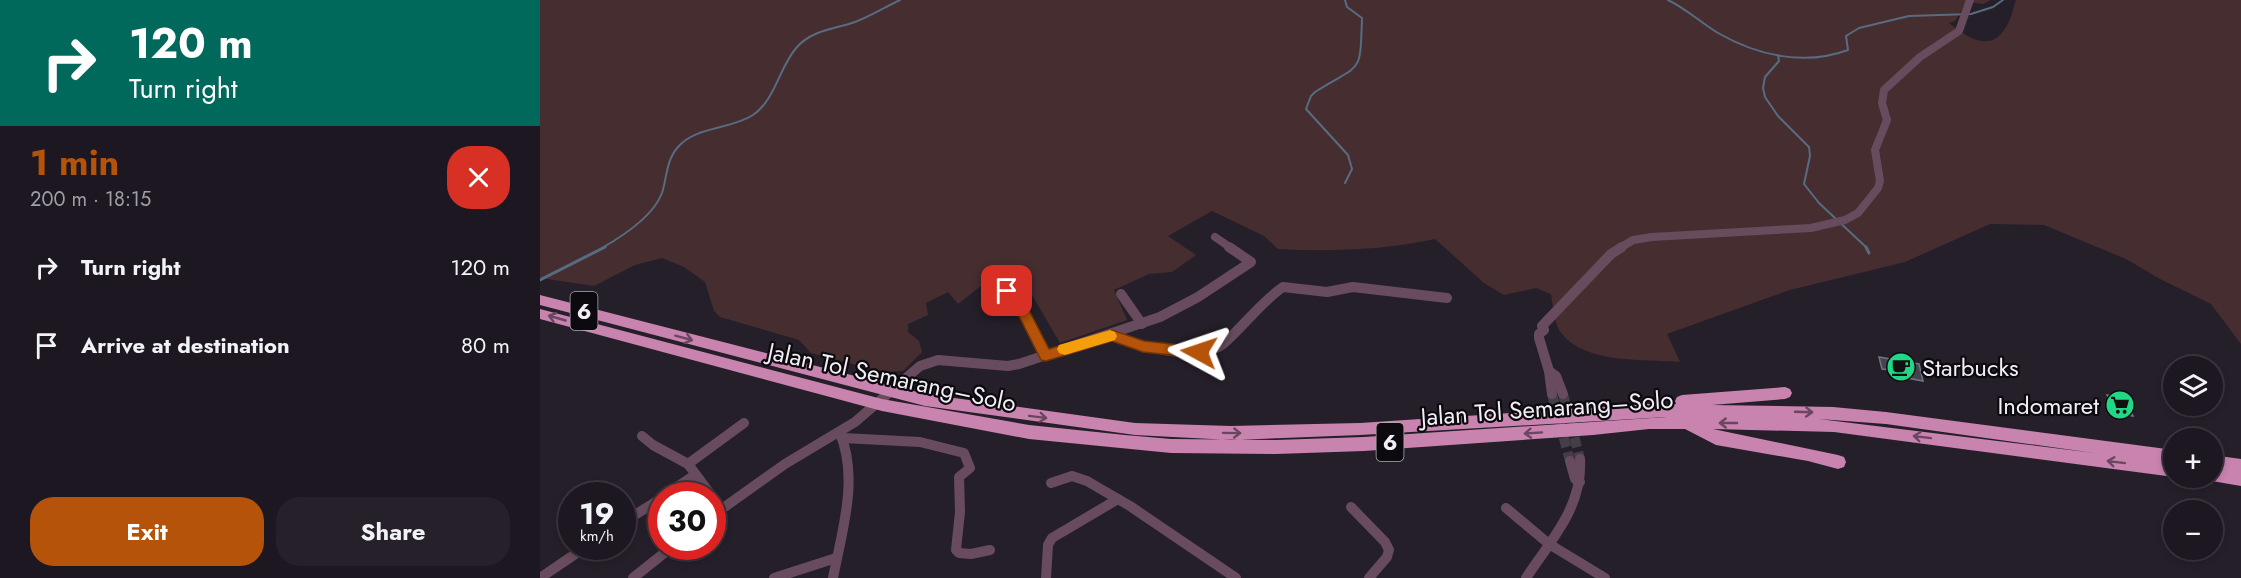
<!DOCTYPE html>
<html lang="en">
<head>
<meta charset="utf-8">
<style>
	body { margin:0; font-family:Jost,sans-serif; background:#252029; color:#f1f3f6; height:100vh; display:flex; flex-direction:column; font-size:22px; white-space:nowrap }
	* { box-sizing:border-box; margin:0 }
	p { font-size:20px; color:#a09fa5 }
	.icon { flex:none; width:33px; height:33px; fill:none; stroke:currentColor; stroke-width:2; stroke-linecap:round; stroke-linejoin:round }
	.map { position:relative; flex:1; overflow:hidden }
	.details { display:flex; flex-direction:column; background:#1c1720; width:540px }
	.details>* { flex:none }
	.hud { background:#00695c; color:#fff; overflow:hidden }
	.tools { position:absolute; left:1623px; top:356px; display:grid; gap:12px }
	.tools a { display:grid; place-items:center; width:60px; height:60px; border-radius:50%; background:#1c1720; box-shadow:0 3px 9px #0003,0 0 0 2px #3a363e; font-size:30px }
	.speed { position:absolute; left:18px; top:482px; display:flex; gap:12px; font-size:30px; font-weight:700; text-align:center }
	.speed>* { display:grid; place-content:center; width:78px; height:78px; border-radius:50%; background:#1c1720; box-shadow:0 3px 9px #0003,0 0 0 2px #3a363e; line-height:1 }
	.speed small { font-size:15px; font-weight:400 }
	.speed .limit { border:9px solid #d22; background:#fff; color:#111 }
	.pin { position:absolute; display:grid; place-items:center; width:51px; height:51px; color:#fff; margin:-26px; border-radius:12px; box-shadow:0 3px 9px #0006 }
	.me { position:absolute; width:66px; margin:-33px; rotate:275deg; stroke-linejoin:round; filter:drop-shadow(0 0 4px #0008) }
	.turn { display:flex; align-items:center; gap:21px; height:126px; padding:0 30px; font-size:27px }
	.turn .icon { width:78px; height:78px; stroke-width:2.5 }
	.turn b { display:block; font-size:42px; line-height:51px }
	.round { display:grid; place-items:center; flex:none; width:63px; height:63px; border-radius:24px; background:#252029 }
	.head { display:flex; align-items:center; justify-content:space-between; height:102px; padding:0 30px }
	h1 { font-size:36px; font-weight:700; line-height:45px; color:#b45309 }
	.primary-button { display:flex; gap:12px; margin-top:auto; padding:12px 30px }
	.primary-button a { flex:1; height:69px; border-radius:24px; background:#b45309; color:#fff; font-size:24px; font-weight:700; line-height:69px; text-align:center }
	.primary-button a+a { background:#252029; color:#f1f3f6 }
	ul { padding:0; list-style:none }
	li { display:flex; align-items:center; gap:18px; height:78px; padding:0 30px }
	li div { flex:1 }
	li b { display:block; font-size:22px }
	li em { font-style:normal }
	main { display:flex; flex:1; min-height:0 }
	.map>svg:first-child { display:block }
	.green { fill:#462d30 }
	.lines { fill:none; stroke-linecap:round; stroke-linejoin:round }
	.stream-far1 { stroke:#576c81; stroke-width:2 }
	.stream { stroke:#576c81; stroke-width:3 }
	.building { fill:#434451; stroke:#727482; stroke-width:1.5 }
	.minor-tunnel { stroke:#443e48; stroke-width:10; stroke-dasharray:10 5; stroke-linecap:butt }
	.minor-far1 { stroke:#684c5d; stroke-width:8 }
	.minor { stroke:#684c5d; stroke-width:10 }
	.highway { fill:#c983af; fill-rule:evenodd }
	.oneway { stroke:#6b465f }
	.route { fill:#b45309; stroke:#753606; stroke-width:1.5 }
	.slow { fill:#f59e0b }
	.labels { text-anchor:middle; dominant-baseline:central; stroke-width:4.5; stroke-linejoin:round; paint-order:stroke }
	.shield { fill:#0d0a0f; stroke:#adaab0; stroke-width:1.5 }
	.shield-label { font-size:22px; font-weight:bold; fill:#f2eef5 }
	.poi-label { font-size:24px; fill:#f2eef5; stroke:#0d0a0f; text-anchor:start }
	.street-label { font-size:24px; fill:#f2eef5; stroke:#0d0a0f }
</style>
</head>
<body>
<main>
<section class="details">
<div class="hud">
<div class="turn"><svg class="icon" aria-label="right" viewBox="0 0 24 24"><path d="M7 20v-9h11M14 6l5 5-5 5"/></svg><div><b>120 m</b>Turn right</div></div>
</div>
<div class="head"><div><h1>1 min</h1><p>200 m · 18:15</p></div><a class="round" style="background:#d93025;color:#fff"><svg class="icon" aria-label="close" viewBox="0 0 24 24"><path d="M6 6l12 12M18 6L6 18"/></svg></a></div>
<ul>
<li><svg class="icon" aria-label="right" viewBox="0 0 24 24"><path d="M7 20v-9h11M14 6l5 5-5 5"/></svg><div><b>Turn right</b></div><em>120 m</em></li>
<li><svg class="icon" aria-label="arrive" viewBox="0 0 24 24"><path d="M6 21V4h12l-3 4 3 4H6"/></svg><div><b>Arrive at destination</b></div><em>80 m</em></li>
</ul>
<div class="primary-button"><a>Exit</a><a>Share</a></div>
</section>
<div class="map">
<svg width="1701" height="578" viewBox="0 0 1701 578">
	<rect width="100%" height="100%" fill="#251f2a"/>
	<path class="green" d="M 0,0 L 1451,0 L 1443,4 L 1427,2 L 1415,21 L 1409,23 C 1426,37 1451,54 1466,27 C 1471,19 1473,9 1476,0 L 1701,0 L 1701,344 L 1671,304 L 1620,279 L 1586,259 L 1504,225 L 1450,224 L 1365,262 L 1250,290 L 1127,334 L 1140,362 C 1105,359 1046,364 1022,334 C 1014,325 1013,306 1011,294 L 996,288 L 964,295 L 944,283 L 895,239 C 843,250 791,252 738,249 L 724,236 L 672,211 L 628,236 L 656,255 L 632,272 L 609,274 L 574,290 L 587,320 L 520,343 L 478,271 L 441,286 L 418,304 L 408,292 L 386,303 L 388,315 L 368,324 L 368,332 L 379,341 L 382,352 L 363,371 L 343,372 L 271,353 L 259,340 L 180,317 L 174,311 L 165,282 L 144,267 L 122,258 L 95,265 L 54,286 L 0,278 Z"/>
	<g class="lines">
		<g class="stream-far1">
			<path d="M 805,0 L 807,7 L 822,18 C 820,77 822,62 775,92 L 771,96 L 766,109 L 808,155 L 812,169 L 805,183"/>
			<path d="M 1128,0 C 1147,9 1161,23 1178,33 C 1218,56 1265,66 1308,50 L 1306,36 L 1319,28 L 1369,16 L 1431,14 L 1453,7 L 1463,0"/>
			<polyline points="1238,55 1239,61 1225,77 1223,88 1225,97 1238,116 1269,147 1270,156 1264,184 1279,203 1327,248"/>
			<path d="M 62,248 C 83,236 113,217 122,193 C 127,178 126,160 138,147 C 156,126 190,130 213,115 C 236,99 239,67 257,47 C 272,30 295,29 315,22 C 331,16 345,7 360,0"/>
		</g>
		<g class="stream">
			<polyline points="1326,247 1329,253"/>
			<polyline points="0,280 65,247"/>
		</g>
	</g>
	<g class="building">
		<polygon points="1339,357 1379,364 1383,381 1351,375 1350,370 1342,369"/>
		<polygon points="1567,395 1585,397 1593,416 1575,413"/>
	</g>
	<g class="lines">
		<g class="minor-tunnel">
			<polyline points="1012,394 1030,461"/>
			<polyline points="1023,394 1040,459"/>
		</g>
		<g class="minor-far1">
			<polyline points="675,237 691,248"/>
			<polyline points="1080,248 1093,240 1112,237 1271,228 1305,220 1318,213 1338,188 1340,181 1335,150 1347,120 1342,103 1344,90 1380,57 1419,31 1430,0"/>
		</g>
		<g class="minor">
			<polyline points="463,291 473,292 506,356"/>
			<polyline points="581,294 602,324"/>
			<path d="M 572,335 C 597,346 661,363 683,344 C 704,326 720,303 743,287 L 787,292 L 813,287 L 907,298"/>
			<polyline points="1009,371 1016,376 1023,394"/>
			<polyline points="1012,394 1009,371 999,338 999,334 1004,330 1002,326 1071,254 1082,247"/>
			<polyline points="102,436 113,445 148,464 171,495"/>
			<polyline points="303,438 380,442 424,453 430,468 419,477 420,512 416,550 419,553 431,554 450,550"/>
			<polyline points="1030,461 1035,479 1040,482"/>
			<polyline points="148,464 204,423"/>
			<polyline points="511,483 532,476 547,481 590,506 696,578"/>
			<polyline points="125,495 155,475"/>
			<polyline points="811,507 845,542 849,550 847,557 829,578"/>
			<polyline points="966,508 1009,544 1065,578"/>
			<polyline points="172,516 245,464 315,422 380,366 398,360 468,366 479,364 620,317 658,297 711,262 689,247"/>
			<polyline points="82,523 122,498"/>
			<polyline points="0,578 47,546"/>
			<polyline points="93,578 133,546"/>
			<polyline points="234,578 296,558"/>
			<path d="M 293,578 C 302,531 319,479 300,433"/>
			<polyline points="506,578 508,545 512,538 578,499"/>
			<path d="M 986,578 C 1011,540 1043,507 1040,459"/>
		</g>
		<g class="highway">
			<path d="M 0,295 L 385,394 L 595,423 L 691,426 L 820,423 L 1107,404 L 1136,404 L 1135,401 L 1137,397 L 1142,395 L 1245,387 L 1250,389 L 1252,393 L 1250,397 L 1245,399 L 1172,405 L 1293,407 L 1346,412 L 1634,450 L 1634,477 L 1294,432 L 1173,429 L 1298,455 L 1304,457 L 1306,462 L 1304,467 L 1298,469 L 1268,461 L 1176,445 L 1145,429 L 1109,429 L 1053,435 L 824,451 L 736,454 L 631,453 L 489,439 L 342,411 L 0,319 L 0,309 L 342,399 L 489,425 L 585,435 L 631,439 L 736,440 L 824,437 L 1127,417 L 820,435 L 691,440 L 595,435 L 385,406 L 0,305 ZM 1279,419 L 1346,424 L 1554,453 Z"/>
			<polygon points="1672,455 1701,459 1701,486 1666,480 1665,477 1672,477"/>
		</g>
	</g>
	<defs><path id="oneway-shaft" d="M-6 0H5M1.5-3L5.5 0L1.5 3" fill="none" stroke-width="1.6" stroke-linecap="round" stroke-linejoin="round" transform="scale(1.5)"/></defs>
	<g class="oneway">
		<use href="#oneway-shaft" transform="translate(17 318) rotate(-164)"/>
		<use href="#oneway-shaft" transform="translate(144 338) rotate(15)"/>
		<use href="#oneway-shaft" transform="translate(1264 412) rotate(2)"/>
		<use href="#oneway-shaft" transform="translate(498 417) rotate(7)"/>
		<use href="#oneway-shaft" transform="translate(1188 423) rotate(180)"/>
		<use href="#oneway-shaft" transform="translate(692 433) rotate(1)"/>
		<use href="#oneway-shaft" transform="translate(993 433) rotate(176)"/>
		<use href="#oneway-shaft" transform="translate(1382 437) rotate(-173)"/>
		<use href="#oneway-shaft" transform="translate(1576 462) rotate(-173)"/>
	</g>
	<polygon class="route" points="467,285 478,289 509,349 572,330 604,341 659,347 664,348 666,352 664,356 659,358 603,352 572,341 506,361 501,360 472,302 460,291"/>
	<polygon class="slow" points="570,330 575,332 577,336 575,340 525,355 519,353 517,349 519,345"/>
	<defs>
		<g id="cafe-disc" transform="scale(1.5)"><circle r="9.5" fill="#21d887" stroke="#0d0a0f"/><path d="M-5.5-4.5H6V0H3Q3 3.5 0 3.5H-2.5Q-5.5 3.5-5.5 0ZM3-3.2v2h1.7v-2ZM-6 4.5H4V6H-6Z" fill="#111"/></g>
		<g id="supermarket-disc" transform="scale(1.5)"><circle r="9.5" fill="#21d887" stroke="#0d0a0f"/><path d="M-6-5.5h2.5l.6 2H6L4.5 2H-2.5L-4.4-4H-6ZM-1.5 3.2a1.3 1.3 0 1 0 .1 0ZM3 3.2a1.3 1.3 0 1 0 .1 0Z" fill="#111"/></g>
	</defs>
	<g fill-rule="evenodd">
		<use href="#cafe-disc" x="1361" y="367"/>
		<use href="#supermarket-disc" x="1580" y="405"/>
	</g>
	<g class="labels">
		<g class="shield">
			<rect x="30.5" y="292" width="27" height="38" rx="4.5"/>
			<rect x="836.5" y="423" width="27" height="38" rx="4.5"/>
		</g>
		<g class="shield-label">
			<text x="44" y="311">6</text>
			<text x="850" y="442">6</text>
		</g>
		<g class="poi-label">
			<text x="1382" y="367">Starbucks</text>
			<text x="1559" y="405" text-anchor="end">Indomaret</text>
		</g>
		<g class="street-label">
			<text transform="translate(352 377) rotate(12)">Jalan Tol Semarang–Solo</text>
			<text transform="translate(1007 408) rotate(-4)">Jalan Tol Semarang–Solo</text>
		</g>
	</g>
</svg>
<div class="tools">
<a><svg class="icon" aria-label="layers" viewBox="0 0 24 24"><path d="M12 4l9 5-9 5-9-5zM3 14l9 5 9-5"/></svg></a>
<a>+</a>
<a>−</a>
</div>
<div class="speed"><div>19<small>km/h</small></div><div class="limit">30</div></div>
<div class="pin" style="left:467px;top:291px;background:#d93025"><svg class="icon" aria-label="arrive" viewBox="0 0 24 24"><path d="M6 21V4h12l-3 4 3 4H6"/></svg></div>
<svg class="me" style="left:659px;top:352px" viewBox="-20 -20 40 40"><path d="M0-17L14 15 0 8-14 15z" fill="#b45309" stroke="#fff" stroke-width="4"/></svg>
</div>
</main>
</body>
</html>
